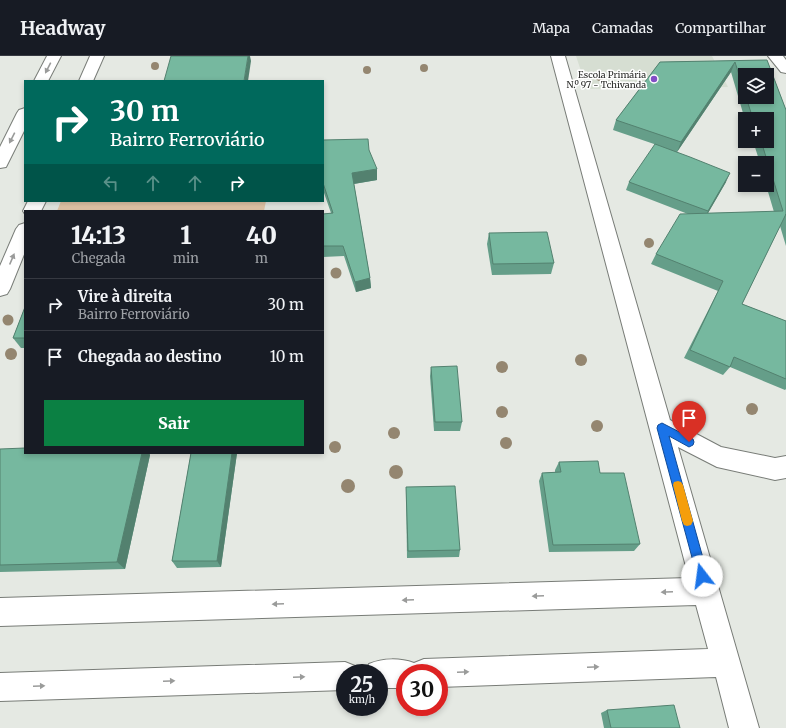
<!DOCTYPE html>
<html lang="pt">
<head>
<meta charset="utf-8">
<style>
	body { margin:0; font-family:Merriweather,serif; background:#242831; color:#f1f3f6; height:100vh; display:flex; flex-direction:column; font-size:15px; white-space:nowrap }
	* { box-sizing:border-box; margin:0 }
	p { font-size:13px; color:#9ea1a6 }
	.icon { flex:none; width:22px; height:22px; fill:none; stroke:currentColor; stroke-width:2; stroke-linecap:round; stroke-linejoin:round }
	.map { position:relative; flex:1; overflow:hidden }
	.details { position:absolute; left:24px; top:154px; width:300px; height:244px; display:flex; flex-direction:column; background:#171b24; border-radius:0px; box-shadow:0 2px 6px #0003 }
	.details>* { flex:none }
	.banner { position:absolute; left:24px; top:24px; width:300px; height:122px; border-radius:0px; box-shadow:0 2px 6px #0003; background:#00695c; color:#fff; overflow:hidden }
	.buttons { position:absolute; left:738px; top:12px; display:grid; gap:8px }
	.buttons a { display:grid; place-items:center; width:36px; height:36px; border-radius:0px; background:#171b24; box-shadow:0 2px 6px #0003; font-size:20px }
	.speed { position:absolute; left:336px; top:608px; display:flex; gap:8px; font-size:20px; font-weight:700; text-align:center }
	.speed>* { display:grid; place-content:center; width:52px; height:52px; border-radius:50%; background:#171b24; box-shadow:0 2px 6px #0003; line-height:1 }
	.speed small { font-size:10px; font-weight:400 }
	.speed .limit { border:6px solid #d22; background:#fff; color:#111 }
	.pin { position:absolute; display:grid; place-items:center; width:34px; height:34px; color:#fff; margin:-41px -17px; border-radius:50% 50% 50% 0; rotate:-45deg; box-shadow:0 0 4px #0007 }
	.pin .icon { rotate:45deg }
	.me { position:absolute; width:44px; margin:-22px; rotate:345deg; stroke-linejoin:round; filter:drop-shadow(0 0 3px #0008) }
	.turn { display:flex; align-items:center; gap:14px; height:84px; padding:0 20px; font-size:18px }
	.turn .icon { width:52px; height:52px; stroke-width:2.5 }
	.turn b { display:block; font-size:28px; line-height:34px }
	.lanes { display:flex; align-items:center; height:38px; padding:0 20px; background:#0003; justify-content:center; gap:20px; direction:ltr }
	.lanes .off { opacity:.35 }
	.eta { display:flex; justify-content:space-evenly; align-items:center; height:68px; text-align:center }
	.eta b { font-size:24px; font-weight:800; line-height:28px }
	.cta { display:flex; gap:8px; margin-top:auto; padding:8px 20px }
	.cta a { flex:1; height:46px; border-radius:0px; background:#0b8043; color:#fff; font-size:16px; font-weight:800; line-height:46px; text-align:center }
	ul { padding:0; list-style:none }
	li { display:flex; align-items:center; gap:12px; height:52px; padding:0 20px; border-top:1px solid #363941 }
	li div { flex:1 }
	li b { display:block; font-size:15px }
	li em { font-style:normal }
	header { display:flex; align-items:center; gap:24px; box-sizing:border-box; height:56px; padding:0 20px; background:#171b24; border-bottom:1px solid #363941 }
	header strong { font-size:19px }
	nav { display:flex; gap:22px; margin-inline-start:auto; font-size:14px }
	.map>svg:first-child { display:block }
	.built { fill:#d6ded2 }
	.green { fill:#e2c6a7 }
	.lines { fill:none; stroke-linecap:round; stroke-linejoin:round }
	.minor-casing { stroke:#787c77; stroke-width:2 }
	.minor { fill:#fff; fill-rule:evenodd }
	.tree { fill:#948670 }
	.wall { fill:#659e89; fill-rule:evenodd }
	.shaded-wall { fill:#53816f }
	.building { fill:#76b89f; stroke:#53816f }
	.oneway { fill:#9a9b9a }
	.route { fill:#1a73e8; stroke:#114b97 }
	.slow { fill:#f59e0b }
	.poi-dot { fill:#824ec6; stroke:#fff; stroke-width:1.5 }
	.labels { text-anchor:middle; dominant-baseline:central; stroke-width:3; stroke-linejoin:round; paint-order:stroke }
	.far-poi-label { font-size:9px; fill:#1f201e; stroke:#fff; text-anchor:end }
</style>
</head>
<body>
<header>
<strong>Headway</strong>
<nav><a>Mapa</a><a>Camadas</a><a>Compartilhar</a></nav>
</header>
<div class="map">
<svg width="786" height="672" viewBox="0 0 786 672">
	<rect width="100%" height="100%" fill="#e5e9e3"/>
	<polygon class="built" points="576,0 712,0 728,31 587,33"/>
	<polygon class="green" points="61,145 266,145 264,155 57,155"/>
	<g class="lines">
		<g class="minor-casing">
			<g id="minor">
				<polygon points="47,0 61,0 48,25 34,25"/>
				<polygon points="90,0 104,0 93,25 79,25"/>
				<path d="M 551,0 L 565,0 L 670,364 L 721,391 L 775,402 L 786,400 L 786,422 L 775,424 L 717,411 L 678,391 L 759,672 L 729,672 L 716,621 L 439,631 L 439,617 L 405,617 L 405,632 L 379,632 L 379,617 L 365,617 L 369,608 C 383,602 400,602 414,607 L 424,603 L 708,593 L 696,549 L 0,570 L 0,542 L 689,522 Z"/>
				<polygon points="768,0 783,0 786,4 786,17 781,16"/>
				<polygon points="25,52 25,73 6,111 0,112 0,91 17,57 19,54"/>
				<polygon points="28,145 46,145 41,155 25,155 25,158 23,155"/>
				<polygon points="25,167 25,196 10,233 7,238 0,240 0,210 16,173 19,169"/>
				<polygon points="345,606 355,610 358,617 345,617 345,634 0,645 0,617"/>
			</g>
		</g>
		<use href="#minor" class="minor"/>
	</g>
	<g class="tree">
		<circle cx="155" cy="10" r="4"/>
		<circle cx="424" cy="12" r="4"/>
		<circle cx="367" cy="14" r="4"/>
		<circle cx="600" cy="21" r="4"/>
		<circle cx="649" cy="187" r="5"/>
		<circle cx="336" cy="217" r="5.5"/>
		<circle cx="8" cy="264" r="5.5"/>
		<circle cx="11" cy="298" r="6"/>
		<circle cx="581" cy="304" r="6"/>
		<circle cx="502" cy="311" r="6"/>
		<circle cx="752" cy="353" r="6"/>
		<circle cx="502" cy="356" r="6"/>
		<circle cx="597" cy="370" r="6"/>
		<circle cx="394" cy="377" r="6"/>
		<circle cx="506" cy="387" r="6"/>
		<circle cx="335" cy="391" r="6"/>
		<circle cx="396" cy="416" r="7"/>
		<circle cx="348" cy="430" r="7"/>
	</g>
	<g class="wall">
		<path d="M 767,4 L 786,54 L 786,190 L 780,170 L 742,248 L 786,265 L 786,333 L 785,334 L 730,311 L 723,319 L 684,302 L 718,235 L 651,208 L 656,198 L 688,158 L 626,134 L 629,126 L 657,89 L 613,74 L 616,64 L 660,6 ZM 731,16 L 745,64 L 745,63 L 767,63 L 767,85 L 753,85 L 760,107 L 767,107 L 767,129 L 766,129 L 774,156 L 708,157 L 726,126 L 677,96 ZM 745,19 L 767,41 L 745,41 Z"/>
		<polygon points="323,84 369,94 377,124 354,128 370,222 371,232 356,236 344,200 323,201 323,158 331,157 323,134"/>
		<polygon points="489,177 554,207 551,218 492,219 487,188"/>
		<polygon points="25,251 25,292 21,292 13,282"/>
		<polygon points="431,311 462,366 460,375 434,375 430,320"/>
		<polygon points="0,393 25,397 149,397 150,399 125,513 0,516"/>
		<polygon points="191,397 237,397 221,511 177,512 172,505"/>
		<polygon points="559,406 600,417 640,488 634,495 549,496 539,425 542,417 555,416 555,414"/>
		<polygon points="406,431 460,494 459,501 407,502"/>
		<polygon points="607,654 680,672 604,672 601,657"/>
	</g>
	<g class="shaded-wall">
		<polygon points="248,0 250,0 251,5 248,25 244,25"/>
		<polygon points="735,6 731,16 677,96 681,86"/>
		<polygon points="377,113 377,124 353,128 352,117"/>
		<polygon points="730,117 726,126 704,164 708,155"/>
		<polygon points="370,222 371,232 356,236 355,226"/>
		<polygon points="142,397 149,397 150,399 125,513 117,506"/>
		<polygon points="232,397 237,397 221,511 217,505"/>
	</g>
	<g class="building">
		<polygon points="171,0 248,0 244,25 164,25"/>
		<polygon points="767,4 786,54 786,159 786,158 742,248 786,265 786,323 734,301 730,311 690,294 723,225 656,198 680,158 783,155 761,85 767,85 767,63 753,63 746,41 767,41 767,19 745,19 745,38 735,6 681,86 616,64 660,6"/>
		<polygon points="368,83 369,94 377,113 352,117 370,222 355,226 343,190 323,190 323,158 333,157 323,127 323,84"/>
		<polygon points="655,88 690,101 730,117 708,155 629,126"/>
		<polygon points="547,176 554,207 493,208 489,177"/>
		<polygon points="25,251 25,282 13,282"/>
		<polygon points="457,310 462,366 435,366 431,311"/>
		<polygon points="25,392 25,397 142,397 117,506 0,509 0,393"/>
		<polygon points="191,397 232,397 217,505 172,505"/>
		<polygon points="598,405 600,417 624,417 640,488 553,489 542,417 561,416 559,406"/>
		<polygon points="455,430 460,494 408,495 406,431"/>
		<polygon points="674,649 680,672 611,672 607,654"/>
	</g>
	<defs><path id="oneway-solid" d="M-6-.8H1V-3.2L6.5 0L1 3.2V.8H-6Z"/></defs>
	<g class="oneway">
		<use href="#oneway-solid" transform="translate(48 12) rotate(117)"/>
		<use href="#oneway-solid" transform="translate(12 82) rotate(117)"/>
		<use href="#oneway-solid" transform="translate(12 203) rotate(-67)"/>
		<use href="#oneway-solid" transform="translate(667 536) rotate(178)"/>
		<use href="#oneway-solid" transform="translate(538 540) rotate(178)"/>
		<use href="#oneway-solid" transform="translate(408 544) rotate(178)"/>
		<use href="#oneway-solid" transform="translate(278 548) rotate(178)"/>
		<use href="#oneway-solid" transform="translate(593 611) rotate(-2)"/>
		<use href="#oneway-solid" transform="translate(463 616) rotate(-2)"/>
		<use href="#oneway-solid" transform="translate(299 621) rotate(-2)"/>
		<use href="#oneway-solid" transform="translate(169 625) rotate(-2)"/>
		<use href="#oneway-solid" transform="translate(39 630) rotate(-2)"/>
	</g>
	<polygon class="route" points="662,367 693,383 694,386 693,389 689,391 669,380 708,520 706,524 702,525 699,524 697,520 657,372 658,369"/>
	<polygon class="slow" points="678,425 681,426 683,429 693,465 691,469 687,470 684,469 682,465 673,429 674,426"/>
	<circle class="poi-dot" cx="654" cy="23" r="4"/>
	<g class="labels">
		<g class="far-poi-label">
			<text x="646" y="18">Escola Primária<tspan x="646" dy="10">N.º 97 - Tchivanda</tspan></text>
		</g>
	</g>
</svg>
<div class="buttons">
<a><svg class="icon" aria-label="layers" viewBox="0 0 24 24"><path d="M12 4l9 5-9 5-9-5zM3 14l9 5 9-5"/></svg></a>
<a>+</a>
<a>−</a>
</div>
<div class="speed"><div>25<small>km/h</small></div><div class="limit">30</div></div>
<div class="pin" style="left:689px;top:386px;background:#d93025"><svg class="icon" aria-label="arrive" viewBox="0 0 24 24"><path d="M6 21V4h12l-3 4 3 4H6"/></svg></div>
<svg class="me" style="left:702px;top:520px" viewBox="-20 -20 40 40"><circle r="19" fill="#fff"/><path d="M0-13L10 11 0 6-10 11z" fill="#1a73e8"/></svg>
<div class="banner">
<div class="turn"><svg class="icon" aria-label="right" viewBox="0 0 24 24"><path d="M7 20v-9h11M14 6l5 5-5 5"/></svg><div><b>30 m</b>Bairro Ferroviário</div></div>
<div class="lanes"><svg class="icon off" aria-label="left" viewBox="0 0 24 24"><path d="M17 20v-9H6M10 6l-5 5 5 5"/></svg><svg class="icon off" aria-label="ahead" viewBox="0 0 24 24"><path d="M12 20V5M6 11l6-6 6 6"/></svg><svg class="icon off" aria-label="ahead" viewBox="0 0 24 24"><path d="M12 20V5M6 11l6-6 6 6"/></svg><svg class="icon" aria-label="right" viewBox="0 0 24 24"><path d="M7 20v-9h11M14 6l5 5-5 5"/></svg></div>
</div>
<section class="details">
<div class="eta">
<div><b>14:13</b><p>Chegada</p></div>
<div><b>1</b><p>min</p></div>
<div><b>40</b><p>m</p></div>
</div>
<ul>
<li><svg class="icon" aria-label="right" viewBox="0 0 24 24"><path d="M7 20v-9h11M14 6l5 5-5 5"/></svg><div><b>Vire à direita</b><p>Bairro Ferroviário</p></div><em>30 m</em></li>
<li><svg class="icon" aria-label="arrive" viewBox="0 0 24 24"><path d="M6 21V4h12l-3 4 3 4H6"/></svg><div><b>Chegada ao destino</b></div><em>10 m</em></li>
</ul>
<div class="cta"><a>Sair</a></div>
</section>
</div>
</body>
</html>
